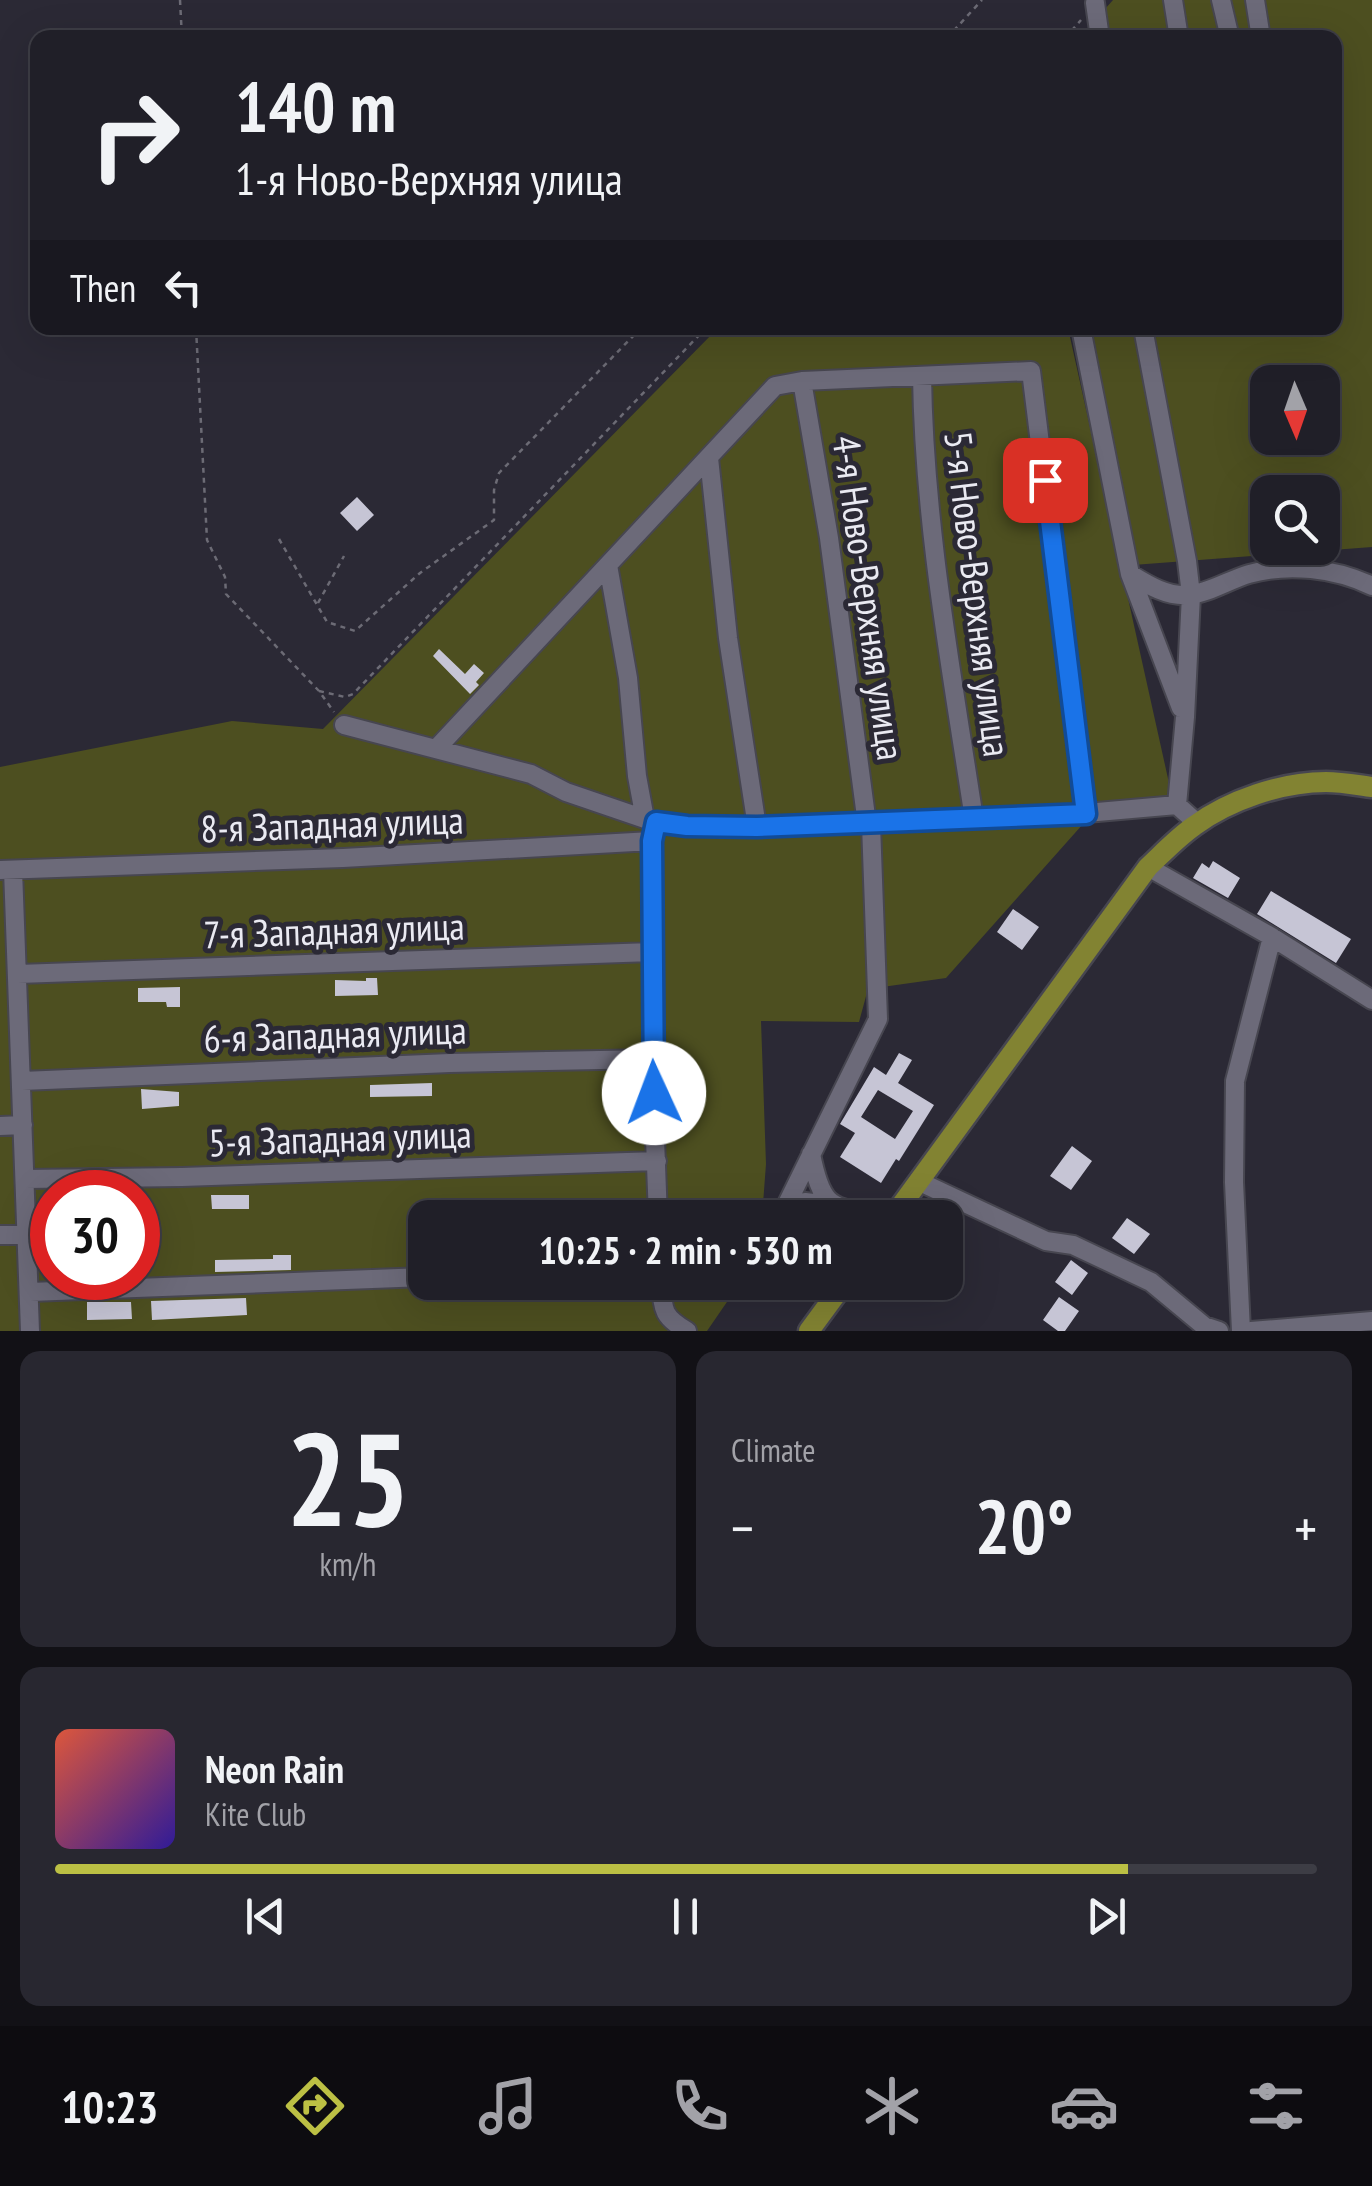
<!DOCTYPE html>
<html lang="en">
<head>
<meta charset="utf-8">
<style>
  :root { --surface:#201f28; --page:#282730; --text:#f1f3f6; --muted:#a2a2a8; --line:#3d3d45; --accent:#bcc044 }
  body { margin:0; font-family:"PT Sans Narrow",sans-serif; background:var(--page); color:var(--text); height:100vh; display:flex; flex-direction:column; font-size:38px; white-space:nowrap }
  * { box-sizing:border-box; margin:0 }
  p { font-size:32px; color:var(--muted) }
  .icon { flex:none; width:55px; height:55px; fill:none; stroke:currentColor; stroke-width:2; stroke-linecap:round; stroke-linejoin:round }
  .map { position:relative; height:1331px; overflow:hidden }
  .panel { display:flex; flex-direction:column; gap:20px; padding:20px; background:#121116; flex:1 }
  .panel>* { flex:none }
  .guide { position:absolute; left:30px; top:30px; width:1312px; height:305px; border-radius:20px; box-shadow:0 10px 40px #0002,0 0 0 2px var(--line); background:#201f28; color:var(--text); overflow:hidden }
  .needle { width:65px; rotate:178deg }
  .tools { position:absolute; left:1250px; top:365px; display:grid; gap:20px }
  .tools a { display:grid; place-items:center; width:90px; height:90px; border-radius:20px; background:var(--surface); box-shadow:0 10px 40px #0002,0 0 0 2px var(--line); font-size:50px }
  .speed { position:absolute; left:30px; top:1170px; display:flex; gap:20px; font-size:50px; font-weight:700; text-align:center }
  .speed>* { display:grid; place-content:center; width:130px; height:130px; border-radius:50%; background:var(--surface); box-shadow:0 10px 40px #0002,0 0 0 2px var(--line); line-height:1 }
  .speed .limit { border:15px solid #d22; background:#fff; color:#111 }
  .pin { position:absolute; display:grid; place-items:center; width:85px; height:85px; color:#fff; margin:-42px; border-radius:20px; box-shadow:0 5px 15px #0006 }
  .me { position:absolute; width:110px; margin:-55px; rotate:358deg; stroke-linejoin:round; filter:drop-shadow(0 0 8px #0008) }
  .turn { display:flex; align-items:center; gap:35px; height:210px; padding:0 40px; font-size:45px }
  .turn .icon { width:130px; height:130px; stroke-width:2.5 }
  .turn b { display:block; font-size:70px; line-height:85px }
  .then { display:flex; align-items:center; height:95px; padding:0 40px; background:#0003; gap:20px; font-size:38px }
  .big { font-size:75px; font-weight:800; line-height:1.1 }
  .panel .widget { flex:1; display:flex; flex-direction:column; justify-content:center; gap:15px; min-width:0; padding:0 35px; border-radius:20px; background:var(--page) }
  .panel .dial { align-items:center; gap:0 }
  .dial b { font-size:130px; line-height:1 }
  .song { display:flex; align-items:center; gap:30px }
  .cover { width:120px; height:120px; border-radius:15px; background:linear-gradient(135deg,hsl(10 70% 55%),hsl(250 70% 35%)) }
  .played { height:10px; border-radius:5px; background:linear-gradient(90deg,var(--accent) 85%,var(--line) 85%) }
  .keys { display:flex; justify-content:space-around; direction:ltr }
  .heat { display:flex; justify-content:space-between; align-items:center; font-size:55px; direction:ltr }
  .panel .tiles { flex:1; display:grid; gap:20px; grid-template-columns:1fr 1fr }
  .widget:last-child { grid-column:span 2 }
  .trip { position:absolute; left:408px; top:1200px; width:555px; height:100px; border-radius:20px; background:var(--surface); box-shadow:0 10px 40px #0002,0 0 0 2px var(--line); font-weight:800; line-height:100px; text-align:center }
  .menu { display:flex; height:160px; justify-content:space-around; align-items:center; background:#0d0c10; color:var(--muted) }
  .menu .icon { width:70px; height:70px }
  .menu .on { color:var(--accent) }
  .menu b { font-size:45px; color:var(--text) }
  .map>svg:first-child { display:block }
</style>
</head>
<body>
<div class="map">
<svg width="1372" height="1331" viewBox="0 0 1372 1331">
  <rect width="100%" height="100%" fill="#2b2935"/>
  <!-- green -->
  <path fill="#4d4f20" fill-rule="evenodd" d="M1113,0H1372V547L1133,565L1090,328H1335V38H1079ZM1268,382H1322V438H1268ZM1268,492H1322V548H1268Z
    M718,328H1068L1171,792L1163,807L1091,815L946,978L868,989L859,1022L761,1021L766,1164L762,1217L425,1218V1282L740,1283L707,1331H0V767L232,721L323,729ZM52,1192H138V1278H52Z"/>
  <!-- building -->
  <path fill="#c6c5d5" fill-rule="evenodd" d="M357,497L374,515L357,531L340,513Z
    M439,649L465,674L474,664L484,673L476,682L479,685L470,694L433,656Z
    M1213,861L1240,878L1228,898L1193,878L1202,863L1209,868Z
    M1271,891L1351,939L1336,963L1257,914Z
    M1013,909L1039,927L1022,950L997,932Z
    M366,978H377L378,995L335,996V980L366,981Z
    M180,987V1007H167L166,1002H138V988Z
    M899,1053L912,1060L898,1083L934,1105L899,1161L896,1159L881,1183L840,1157L855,1133L840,1124L874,1067L886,1075ZM878,1090L913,1111L895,1139L861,1117Z
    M432,1083V1096L370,1097V1085Z
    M141,1089L179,1092V1106L142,1109Z
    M1072,1146L1092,1161L1071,1190L1050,1176Z
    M211,1195H249V1209H212Z
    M1127,1218L1150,1234L1134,1254L1112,1238Z
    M273,1255H291V1270L215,1272V1260L273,1259Z
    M1071,1260L1088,1273L1072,1295L1055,1282Z
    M1059,1297L1079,1311L1065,1331H1058L1043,1320Z
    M246,1298L247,1315L152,1320L151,1301Z
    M87,1302H131L132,1319L87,1320Z"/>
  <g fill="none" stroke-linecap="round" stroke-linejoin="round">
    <!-- minor casing -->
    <g stroke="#474650" stroke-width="22">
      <path id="minor" d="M1173,0L1179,38
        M1221,0L1230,38
        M1255,0L1261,38
        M1095,3L1100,38
        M1081,328L1130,574L1181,708
        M1143,328L1187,561L1191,595L1185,717L1177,805
        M922,376C924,525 952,673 974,819
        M802,381L829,538L867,824
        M709,458L728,638L757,827
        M608,565L628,678L637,776L645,819
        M1130,574C1148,585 1167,597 1189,595C1209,593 1229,580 1249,574C1288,563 1335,568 1372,586
        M344,725L531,774L566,792L645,819L687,826L757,827L871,824L1086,813L1177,805L1197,823
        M436,749L775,386L802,381L1031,371L1086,813
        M654,832L652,841V1059L658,1218
        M1148,867L1272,937L1372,1000
        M0,870L343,858L652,841
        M13,870L30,1331
        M18,974L652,952
        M22,1081L450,1063L652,1059
        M0,1126L23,1125
        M811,1154C823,1214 833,1205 887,1218
        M25,1179L182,1177L657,1161
        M918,1181L1046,1241L1073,1245L1151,1282L1204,1326L1219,1331
        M785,1206L805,1202L831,1205
        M780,1218L878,1019L871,824
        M0,1235H27
        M661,1282C663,1310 662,1316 687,1331
        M30,1292L425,1277
        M1241,1331L1234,1182L1235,1081L1272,937
        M1251,1331L1372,1321"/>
    </g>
    <!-- major casing -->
    <g stroke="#474650" stroke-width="25">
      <path id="major" d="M892,1218L1148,867C1163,853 1177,838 1194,826C1229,800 1282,782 1326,782C1341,782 1357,785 1372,787
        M809,1331L845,1282"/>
    </g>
    <!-- path -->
    <path stroke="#6c6b75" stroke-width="2.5" stroke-dasharray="5 5" stroke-linecap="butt" d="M180,0L182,38
      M947,38L982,0
      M1065,38L1081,20
      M196,328L207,540L225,577L226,594L319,691L334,712
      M279,539L327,622L355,631L420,573L494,520V490L499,473L641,328
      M318,603L344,556
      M319,691L345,697L353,694L706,328"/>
    <!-- minor -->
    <use href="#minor" stroke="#6c6a79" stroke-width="18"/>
    <!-- major -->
    <use href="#major" stroke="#828332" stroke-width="20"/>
  </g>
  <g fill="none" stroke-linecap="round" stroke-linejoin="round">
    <!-- route casing -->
    <g stroke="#114b97" stroke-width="25">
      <path id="route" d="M654,1093L652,841L656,822L687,826L757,827L1086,814L1045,480"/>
    </g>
    <!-- route -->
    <use href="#route" stroke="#1a73e8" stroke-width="18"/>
  </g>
  <g text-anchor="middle" stroke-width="10" stroke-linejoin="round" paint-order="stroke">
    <!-- street labels -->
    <g font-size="38" fill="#eaeaf2" stroke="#2b2935">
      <text transform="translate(977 594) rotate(83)" y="13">5-я Ново-Верхняя улица</text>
      <text transform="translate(868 598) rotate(82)" y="13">4-я Ново-Верхняя улица</text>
      <text transform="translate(332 825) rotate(-2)" y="13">8-я Западная улица</text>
      <text transform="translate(334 931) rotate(-2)" y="13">7-я Западная улица</text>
      <text transform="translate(335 1035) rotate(-2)" y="13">6-я Западная улица</text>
      <text transform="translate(340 1139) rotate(-2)" y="13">5-я Западная улица</text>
    </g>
  </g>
</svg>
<div class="tools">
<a><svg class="needle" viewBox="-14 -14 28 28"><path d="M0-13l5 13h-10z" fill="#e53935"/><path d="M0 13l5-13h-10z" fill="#a2a2a8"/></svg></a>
<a><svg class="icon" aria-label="search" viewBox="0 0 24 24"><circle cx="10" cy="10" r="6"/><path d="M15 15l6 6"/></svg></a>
</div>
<div class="speed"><div class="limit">30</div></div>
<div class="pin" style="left:1045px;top:480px;background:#d93025"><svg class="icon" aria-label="arrive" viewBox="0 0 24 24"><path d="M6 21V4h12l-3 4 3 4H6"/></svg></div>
<svg class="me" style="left:654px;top:1093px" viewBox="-20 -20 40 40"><circle r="19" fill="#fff"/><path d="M0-13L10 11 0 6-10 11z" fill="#1a73e8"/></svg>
<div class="trip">10:25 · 2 min · 530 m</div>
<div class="guide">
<div class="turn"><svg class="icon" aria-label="right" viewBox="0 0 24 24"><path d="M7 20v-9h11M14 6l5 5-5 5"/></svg><div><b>140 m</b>1-я Ново-Верхняя улица</div></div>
<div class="then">Then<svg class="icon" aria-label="left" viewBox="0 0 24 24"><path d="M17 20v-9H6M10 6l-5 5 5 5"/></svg></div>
</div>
</div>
<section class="panel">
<div class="tiles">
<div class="widget dial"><b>25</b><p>km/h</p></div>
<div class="widget"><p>Climate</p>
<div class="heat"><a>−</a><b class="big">20°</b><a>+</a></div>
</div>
<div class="widget">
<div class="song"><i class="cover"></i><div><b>Neon Rain</b><p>Kite Club</p></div></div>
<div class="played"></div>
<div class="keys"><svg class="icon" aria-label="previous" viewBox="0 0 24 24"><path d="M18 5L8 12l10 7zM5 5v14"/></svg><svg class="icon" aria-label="pause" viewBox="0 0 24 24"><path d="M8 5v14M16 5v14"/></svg><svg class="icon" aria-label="next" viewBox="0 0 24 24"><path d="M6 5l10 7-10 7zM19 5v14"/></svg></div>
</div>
</div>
</section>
<nav class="menu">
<b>10:23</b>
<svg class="icon on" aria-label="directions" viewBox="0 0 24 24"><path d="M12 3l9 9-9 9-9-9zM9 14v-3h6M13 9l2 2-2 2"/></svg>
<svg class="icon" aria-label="music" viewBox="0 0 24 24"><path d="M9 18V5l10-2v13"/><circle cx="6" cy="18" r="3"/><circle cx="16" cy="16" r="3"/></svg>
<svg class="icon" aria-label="phone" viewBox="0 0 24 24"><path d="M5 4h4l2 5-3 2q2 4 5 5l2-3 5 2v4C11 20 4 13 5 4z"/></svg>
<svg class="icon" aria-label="climate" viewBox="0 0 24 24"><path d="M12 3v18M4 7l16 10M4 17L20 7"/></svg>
<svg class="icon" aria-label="car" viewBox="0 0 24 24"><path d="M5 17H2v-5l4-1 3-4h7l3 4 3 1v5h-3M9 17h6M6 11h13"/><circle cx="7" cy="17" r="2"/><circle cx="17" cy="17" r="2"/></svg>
<svg class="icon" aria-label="filters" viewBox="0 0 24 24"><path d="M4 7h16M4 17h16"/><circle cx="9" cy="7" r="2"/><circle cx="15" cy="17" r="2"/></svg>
</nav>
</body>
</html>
